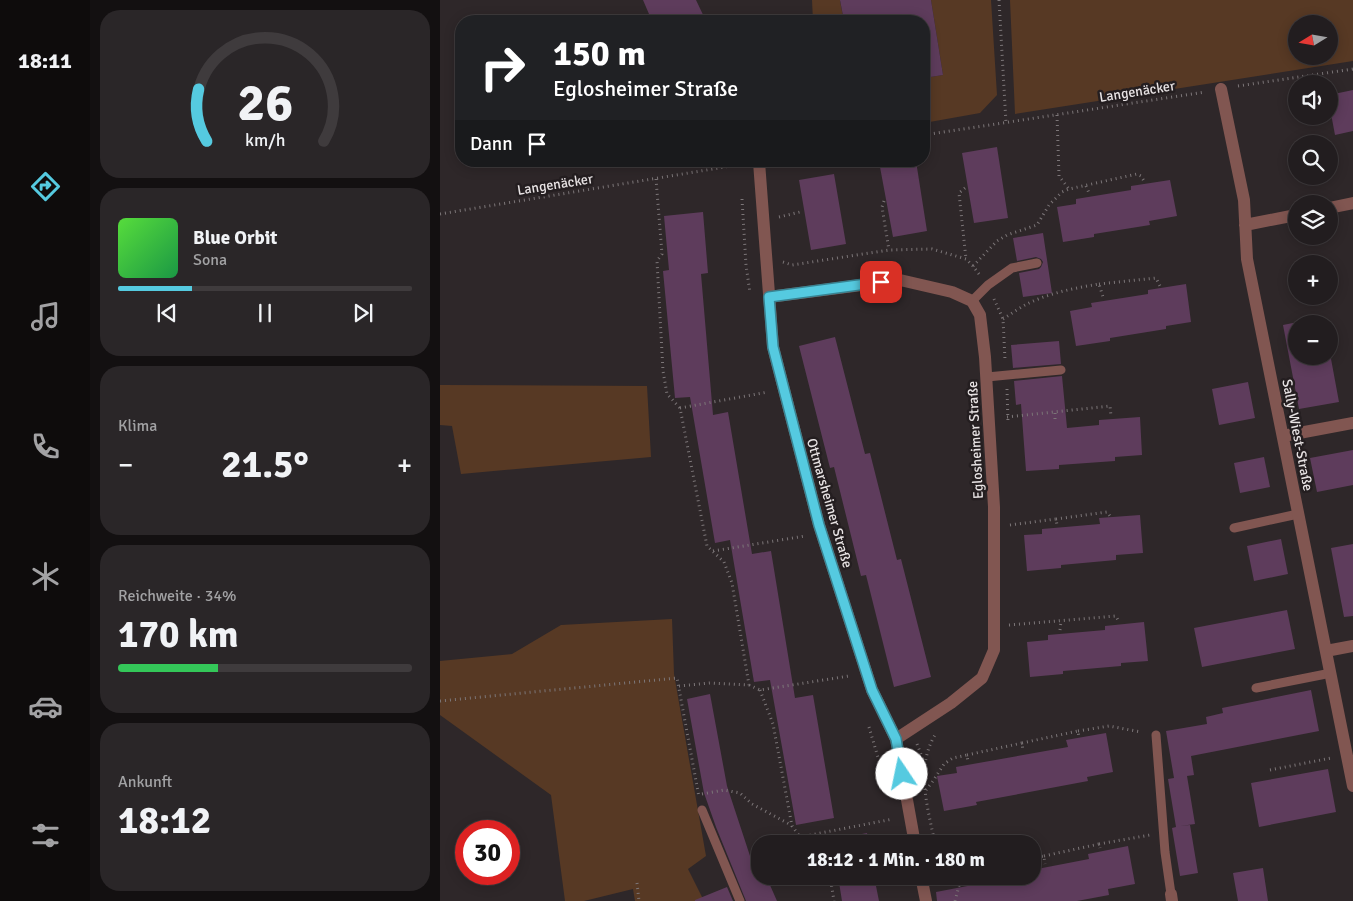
<!DOCTYPE html>
<html lang="de">
<head>
<meta charset="utf-8">
<style>
  :root { --surface:#221d1f; --page:#2a2628; --text:#f1f3f6; --muted:#a2a2a4; --line:#3f3b3d; --accent:#55cae0 }
  body { margin:0; font-family:Signika,sans-serif; background:var(--page); color:var(--text); height:100vh; display:flex; flex-direction:column; font-size:19px; white-space:nowrap }
  * { box-sizing:border-box; margin:0 }
  p { font-size:16px; color:var(--muted) }
  .icon { flex:none; width:28px; height:28px; fill:none; stroke:currentColor; stroke-width:2; stroke-linecap:round; stroke-linejoin:round }
  .map { position:relative; flex:1; overflow:hidden }
  .panel { display:flex; flex-direction:column; gap:10px; padding:10px; background:#131011; width:350px }
  .panel>* { flex:none }
  .guide { position:absolute; left:15px; top:15px; width:475px; height:152px; border-radius:20px; box-shadow:0 2px 12px #0003,0 0 0 1px var(--line); background:#202124; color:#fff; overflow:hidden }
  .needle { width:32px; rotate:259deg }
  .buttons { position:absolute; left:848px; top:15px; display:grid; gap:10px }
  .buttons a { display:grid; place-items:center; width:50px; height:50px; border-radius:50%; background:var(--surface); box-shadow:0 2px 12px #0003,0 0 0 1px var(--line); font-size:25px }
  .speed { position:absolute; left:15px; top:820px; display:flex; gap:10px; font-size:25px; font-weight:700; text-align:center }
  .speed>* { display:grid; place-content:center; width:65px; height:65px; border-radius:50%; background:var(--surface); box-shadow:0 2px 12px #0003,0 0 0 1px var(--line); line-height:1 }
  .speed .limit { border:8px solid #d22; background:#fff; color:#111 }
  .pin { position:absolute; display:grid; place-items:center; width:42px; height:42px; color:#fff; margin:-21px; border-radius:10px; box-shadow:0 2px 8px #0006 }
  .me { position:absolute; width:55px; margin:-28px; rotate:349deg; stroke-linejoin:round; filter:drop-shadow(0 0 4px #0008) }
  .turn { display:flex; align-items:center; gap:18px; height:105px; padding:0 15px; font-size:22px }
  .turn .icon { width:65px; height:65px; stroke-width:2.5 }
  .turn b { display:block; font-size:35px; line-height:42px }
  .then { display:flex; align-items:center; height:48px; padding:0 15px; background:#0003; gap:10px; font-size:19px }
  .big { font-size:38px; font-weight:700; line-height:1.1 }
  .panel .tile { flex:1; display:flex; flex-direction:column; justify-content:center; gap:8px; min-width:0; padding:0 18px; border-radius:20px; background:var(--page) }
  .panel .dial { align-items:center; gap:0 }
  .dial svg { height:130px; overflow:visible; fill:none; stroke:var(--line); stroke-width:7; stroke-linecap:round; text-anchor:middle }
  .dial text { fill:var(--text); stroke:none }
  .song { display:flex; align-items:center; gap:15px }
  .cover { width:60px; height:60px; border-radius:8px; background:linear-gradient(135deg,hsl(110 70% 55%),hsl(140 70% 35%)) }
  .played { height:5px; border-radius:2px; background:linear-gradient(90deg,var(--accent) 25%,var(--line) 25%) }
  .keys { display:flex; justify-content:space-around; direction:ltr }
  .heat { display:flex; justify-content:space-between; align-items:center; font-size:28px; direction:ltr }
  .charge { height:8px; border-radius:4px; background:linear-gradient(90deg,#34c759 34%,var(--line) 0) }
  .trip { position:absolute; left:311px; top:835px; width:290px; height:50px; border-radius:20px; background:var(--surface); box-shadow:0 2px 12px #0003,0 0 0 1px var(--line); font-weight:700; line-height:50px; text-align:center }
  main { display:flex; flex:1; min-height:0 }
  .dock { display:flex; flex-direction:column; width:90px; justify-content:space-around; align-items:center; background:#0e0c0c; color:var(--muted) }
  .dock .icon { width:35px; height:35px }
  .dock .current { color:var(--accent) }
  .dock b { font-size:22px; color:var(--text) }
  .map>svg:first-child { display:block }
</style>
</head>
<body>
<main>
<nav class="dock">
<b>18:11</b>
<svg class="icon current" aria-label="directions" viewBox="0 0 24 24"><path d="M12 3l9 9-9 9-9-9zM9 14v-3h6M13 9l2 2-2 2"/></svg>
<svg class="icon" aria-label="music" viewBox="0 0 24 24"><path d="M9 18V5l10-2v13"/><circle cx="6" cy="18" r="3"/><circle cx="16" cy="16" r="3"/></svg>
<svg class="icon" aria-label="phone" viewBox="0 0 24 24"><path d="M5 4h4l2 5-3 2q2 4 5 5l2-3 5 2v4C11 20 4 13 5 4z"/></svg>
<svg class="icon" aria-label="climate" viewBox="0 0 24 24"><path d="M12 3v18M4 7l16 10M4 17L20 7"/></svg>
<svg class="icon" aria-label="car" viewBox="0 0 24 24"><path d="M5 17H2v-5l4-1 3-4h7l3 4 3 1v5h-3M9 17h6M6 11h13"/><circle cx="7" cy="17" r="2"/><circle cx="17" cy="17" r="2"/></svg>
<svg class="icon" aria-label="filters" viewBox="0 0 24 24"><path d="M4 7h16M4 17h16"/><circle cx="9" cy="7" r="2"/><circle cx="15" cy="17" r="2"/></svg>
</nav>
<section class="panel">
<div class="tile dial"><svg viewBox="0 0 100 80">
<path d="M14 69A42 42 0 1 1 86 69"/>
<path d="M14 69A42 42 0 0 1 9 37" stroke="#55cae0"/>
<text x="50" y="56" font-size="32" font-weight="700">26</text>
<text x="50" y="72" font-size="11">km/h</text>
</svg></div>
<div class="tile">
<div class="song"><i class="cover"></i><div><b>Blue Orbit</b><p>Sona</p></div></div>
<div class="played"></div>
<div class="keys"><svg class="icon" aria-label="previous" viewBox="0 0 24 24"><path d="M18 5L8 12l10 7zM5 5v14"/></svg><svg class="icon" aria-label="pause" viewBox="0 0 24 24"><path d="M8 5v14M16 5v14"/></svg><svg class="icon" aria-label="next" viewBox="0 0 24 24"><path d="M6 5l10 7-10 7zM19 5v14"/></svg></div>
</div>
<div class="tile"><p>Klima</p>
<div class="heat"><a>−</a><b class="big">21.5°</b><a>+</a></div>
</div>
<div class="tile"><p>Reichweite · 34%</p><b class="big">170 km</b><div class="charge"></div></div>
<div class="tile"><p>Ankunft</p><b class="big">18:12</b></div>
</section>
<div class="map">
<svg width="913" height="901" viewBox="0 0 913 901">
  <rect width="100%" height="100%" fill="#2e2729"/>
  <!-- green -->
  <path fill="#573924" fill-rule="evenodd" d="M372,0H403L400,1L404,21H373Z
    M491,0H551L557,95L540,113L484,123V78L503,75Z
    M570,0H913V61L575,114ZM856,24H889V56H856Z
    M0,385L207,386L211,457L21,474L12,426L0,425Z
    M232,619L234,674L266,856L248,869L264,901H195L193,889L144,901H125L111,795L0,715V661L72,654L121,625Z"/>
  <!-- building -->
  <path fill="#5e3c5c" d="M203,0H256L266,21H212Z
    M400,0H491L503,75L484,78V21H404Z
    M913,90V131L895,135L889,103V95Z
    M557,147L568,218L534,223L522,153Z
    M471,161H476L487,231L453,237L440,167Z
    M394,174L406,244L371,250L359,180Z
    M730,180L737,216L709,221L710,225L654,234V237L623,242L617,207L636,204V199L691,190V186Z
    M263,212L268,273L261,274L273,415L288,412L312,554L331,551L355,698L373,695L394,818L356,825L330,680L314,682L290,540L275,543L250,397L235,398L223,271L229,270L224,216Z
    M603,233L612,293L583,297L579,273L599,269L601,267L603,262L601,259L596,257L577,261L573,238Z
    M746,284L751,322L726,326V329L670,338V341L636,346L630,311L652,307L651,303L708,294V290Z
    M883,317L884,324H856V356H889V348L899,402L859,409L843,325Z
    M395,337L425,454L430,453L457,560L461,559L491,677L454,687L426,575L421,576L394,467L390,468L359,346Z
    M619,341L621,364L573,368L571,345Z
    M622,376L627,428L659,425V420L700,417L702,455L675,457V461L619,465V469L586,471L581,404L576,405L574,381Z
    M808,382L815,418L779,425L772,389Z
    M913,450V485L877,492L870,458Z
    M824,457L830,487L800,493L794,463Z
    M700,515L703,553L676,555V560L621,565V568L587,571L584,535L602,534V529L660,524L659,518Z
    M841,539L848,574L814,581L807,546Z
    M913,544V616L904,617L891,548Z
    M847,610L855,649L762,667L754,628Z
    M704,622L708,661L681,663V666L623,671V674L590,677L587,642L608,640V635L665,630V626Z
    M871,690L879,731L751,756L754,775L747,776L755,824L740,826L750,825L758,873L740,876L732,828L736,827L728,779L734,778L726,731L767,724L766,717L783,713L782,708Z
    M270,694L287,786L311,859L320,855V876H326L337,901H306L276,827L264,793L247,699Z
    M666,733L673,772L647,777L648,781L536,802L537,805L504,811L497,776L517,773L516,767L628,747L626,740Z
    M888,769L896,812L819,827L811,783Z
    M427,833L429,844H392L391,840Z
    M688,846L695,884L668,889L669,895L637,901H497L496,892L538,884L537,880L559,876H592V870L649,859L648,854Z
    M823,868L828,901H798L793,873Z
    M398,876H434L439,901H402Z
    M287,887L293,901H255V900Z"/>
  <g fill="none" stroke-linecap="round" stroke-linejoin="round">
    <!-- path -->
    <path stroke="#7c7678" stroke-width="3" stroke-dasharray="1 4" stroke-linecap="butt" d="M559,0L566,123
      M798,86L913,69
      M617,115L619,176L629,189
      M484,135L765,92
      M289,161L291,166
      M216,179L222,254L217,261L223,371L227,394L240,408
      M646,186L649,193
      M525,188L519,193L526,259
      M302,199L306,265L310,293
      M444,201L442,207L449,250
      M0,214L303,164
      M339,217L360,212
      M343,262L352,265L449,250L492,249L526,259L533,266L539,274
      M533,266L557,241L567,235L597,225L609,205L622,192L629,189L697,174L701,176L704,181
      M659,284L716,278L720,286
      M554,299L563,319L565,360
      M563,319C571,314 579,308 587,304C609,293 635,288 659,284L663,297
      M567,389L568,423
      M615,413V423
      M567,417L670,406L671,416
      M616,519L667,512L670,516
      M570,525L616,519L617,525
      M273,551L365,536
      M569,625L676,616L679,622
      M620,630L621,621
      M309,685L320,690L409,676
      M239,686L270,683L309,685L292,583L284,562L267,546L240,408L328,392
      M320,690L333,724L352,826L360,837L367,844
      M0,701L237,678L259,797
      M429,727L442,771
      M638,731L669,726L701,732
      M582,743L638,731L639,737
      M477,744L484,762
      M527,755L582,743L583,751
      M830,770L891,758
      M486,790L493,781L504,764L513,758L527,755L528,762
      M262,794L284,790L300,793L312,804L351,825
      M360,837L453,819
      M495,844C488,808 475,768 495,735
      M659,844L710,835
      M604,856L659,844L660,848
      M592,858L604,856L605,864
      M390,876L394,901
      M197,883L199,901
      M515,901L519,886L526,876"/>
    <!-- lane -->
    <path stroke="#815651" stroke-width="9" d="M532,301L548,285L572,268L597,263
      M547,377L621,370
      M794,528L858,514
      M816,688L891,673
      M716,735L725,852L731,894
      M262,810L300,901"/>
    <!-- street -->
    <path stroke="#815651" stroke-width="12" d="M781,89L804,200L807,259L913,786
      M319,162L333,347L379,525L432,690L456,739L475,844
      M889,208L913,203
      M805,225L856,215
      M329,297L460,280L512,292L532,301L540,315L545,357L554,507V650L542,678L511,703L456,739
      M843,436L913,423
      M886,651L913,646
      M481,876L486,901
      M731,894L732,901"/>
  </g>
  <g fill="none" stroke-linecap="round" stroke-linejoin="round">
    <!-- route casing -->
    <g stroke="#378392" stroke-width="12">
      <path id="route" d="M441,282L329,297L333,347L379,525L432,690L456,739L462,774"/>
    </g>
    <!-- route -->
    <use href="#route" stroke="#55cae0" stroke-width="9"/>
  </g>
  <g text-anchor="middle" stroke-width="5" stroke-linejoin="round" paint-order="stroke">
    <!-- street labels -->
    <g font-size="14" fill="#e8e3e4" stroke="#241e20">
      <text transform="translate(697 91) rotate(-9)" y="5">Langenäcker</text>
      <text transform="translate(115 184) rotate(-9)" y="5">Langenäcker</text>
      <text transform="translate(858 435) rotate(79)" y="5">Sally-Wiest-Straße</text>
      <text transform="translate(535 440) rotate(-93)" y="5">Eglosheimer Straße</text>
      <text transform="translate(390 503) rotate(74)" y="5">Ottmarsheimer Straße</text>
    </g>
  </g>
</svg>
<div class="buttons">
<a><svg class="needle" viewBox="-14 -14 28 28"><path d="M0-13l5 13h-10z" fill="#e53935"/><path d="M0 13l5-13h-10z" fill="#a2a2a4"/></svg></a>
<a><svg class="icon" aria-label="sound" viewBox="0 0 24 24"><path d="M4 9h4l5-4v14l-5-4H4zM17 9q2 3 0 6"/></svg></a>
<a><svg class="icon" aria-label="search" viewBox="0 0 24 24"><circle cx="10" cy="10" r="6"/><path d="M15 15l6 6"/></svg></a>
<a><svg class="icon" aria-label="layers" viewBox="0 0 24 24"><path d="M12 4l9 5-9 5-9-5zM3 14l9 5 9-5"/></svg></a>
<a>+</a>
<a>−</a>
</div>
<div class="speed"><div class="limit">30</div></div>
<div class="pin" style="left:441px;top:282px;background:#d93025"><svg class="icon" aria-label="arrive" viewBox="0 0 24 24"><path d="M6 21V4h12l-3 4 3 4H6"/></svg></div>
<svg class="me" style="left:462px;top:774px" viewBox="-20 -20 40 40"><circle r="19" fill="#fff"/><path d="M0-13L10 11 0 6-10 11z" fill="#55cae0"/></svg>
<div class="trip">18:12 · 1 Min. · 180 m</div>
<div class="guide">
<div class="turn"><svg class="icon" aria-label="right" viewBox="0 0 24 24"><path d="M7 20v-9h11M14 6l5 5-5 5"/></svg><div><b>150 m</b>Eglosheimer Straße</div></div>
<div class="then">Dann<svg class="icon" aria-label="arrive" viewBox="0 0 24 24"><path d="M6 21V4h12l-3 4 3 4H6"/></svg></div>
</div>
</div>
</main>
</body>
</html>
